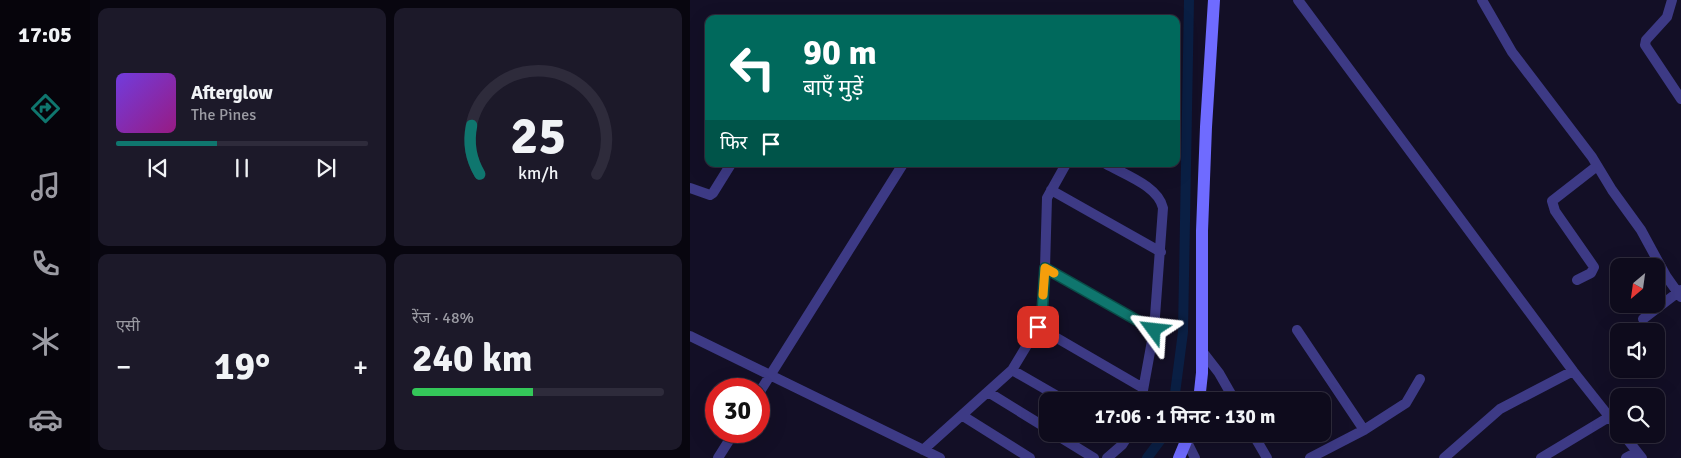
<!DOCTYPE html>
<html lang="hi">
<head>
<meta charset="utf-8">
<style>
  :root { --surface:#0e0b1c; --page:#1c1929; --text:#f1f3f6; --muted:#9b9ba3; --line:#2e2b3b; --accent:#0f766e }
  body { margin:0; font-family:Signika,"Noto Sans Devanagari",sans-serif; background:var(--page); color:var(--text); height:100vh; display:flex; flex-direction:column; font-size:19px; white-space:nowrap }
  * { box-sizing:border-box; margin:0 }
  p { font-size:16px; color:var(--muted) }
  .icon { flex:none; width:28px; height:28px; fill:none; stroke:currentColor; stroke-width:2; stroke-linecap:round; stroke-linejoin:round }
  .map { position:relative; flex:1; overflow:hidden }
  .details { display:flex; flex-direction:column; gap:8px; padding:8px; background:#08060f; width:600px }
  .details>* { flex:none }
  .banner { position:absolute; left:15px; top:15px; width:475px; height:152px; border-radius:10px; box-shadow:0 5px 20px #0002,0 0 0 1px var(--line); background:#00695c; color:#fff; overflow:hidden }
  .needle { width:32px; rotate:209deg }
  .buttons { position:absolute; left:920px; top:258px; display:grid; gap:10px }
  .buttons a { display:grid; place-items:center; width:55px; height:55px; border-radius:10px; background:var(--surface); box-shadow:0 5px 20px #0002,0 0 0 1px var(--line); font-size:25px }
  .speed { position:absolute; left:15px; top:378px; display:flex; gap:10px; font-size:25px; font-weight:700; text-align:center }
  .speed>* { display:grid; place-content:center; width:65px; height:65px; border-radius:50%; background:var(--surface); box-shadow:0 5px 20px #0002,0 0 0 1px var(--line); line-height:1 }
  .speed .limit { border:8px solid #d22; background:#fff; color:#111 }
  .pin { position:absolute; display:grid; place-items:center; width:42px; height:42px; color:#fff; margin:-21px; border-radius:10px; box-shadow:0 2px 8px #0006 }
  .me { position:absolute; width:55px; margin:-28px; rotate:300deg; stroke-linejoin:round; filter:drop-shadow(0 0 4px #0008) }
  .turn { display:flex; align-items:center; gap:18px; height:105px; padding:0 15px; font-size:22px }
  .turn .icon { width:65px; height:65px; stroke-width:2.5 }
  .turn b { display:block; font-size:35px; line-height:42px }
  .then { display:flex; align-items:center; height:48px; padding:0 15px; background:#0003; gap:10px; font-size:19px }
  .big { font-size:38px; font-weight:700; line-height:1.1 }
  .details .widget { flex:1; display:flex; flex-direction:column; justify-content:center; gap:8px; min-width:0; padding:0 18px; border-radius:10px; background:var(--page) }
  .details .dial { align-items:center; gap:0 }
  .dial svg { height:130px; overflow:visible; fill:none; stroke:var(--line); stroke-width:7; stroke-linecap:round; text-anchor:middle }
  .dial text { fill:var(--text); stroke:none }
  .song { display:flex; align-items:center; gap:15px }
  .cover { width:60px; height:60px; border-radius:8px; background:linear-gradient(135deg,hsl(260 70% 55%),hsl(310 70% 35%)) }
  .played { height:5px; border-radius:2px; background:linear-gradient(90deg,var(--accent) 40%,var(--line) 40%) }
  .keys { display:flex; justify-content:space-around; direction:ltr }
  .heat { display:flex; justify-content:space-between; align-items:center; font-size:28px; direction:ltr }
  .charge { height:8px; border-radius:4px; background:linear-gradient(90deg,#34c759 48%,var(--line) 0) }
  .details .tiles { flex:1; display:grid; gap:8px; grid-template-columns:repeat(2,1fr) }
  .trip { position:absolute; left:349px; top:392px; width:292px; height:50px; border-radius:10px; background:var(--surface); box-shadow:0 5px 20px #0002,0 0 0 1px var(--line); font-weight:700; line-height:50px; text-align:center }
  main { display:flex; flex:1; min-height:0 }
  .menu { display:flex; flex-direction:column; width:90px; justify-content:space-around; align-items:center; background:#06040b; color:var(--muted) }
  .menu .icon { width:35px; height:35px }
  .menu .selected { color:var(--accent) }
  .menu b { font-size:22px; color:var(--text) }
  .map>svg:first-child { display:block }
</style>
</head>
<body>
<main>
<nav class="menu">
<b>17:05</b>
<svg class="icon selected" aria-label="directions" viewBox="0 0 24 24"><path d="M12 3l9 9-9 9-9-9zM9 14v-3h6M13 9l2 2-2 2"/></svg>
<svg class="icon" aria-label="music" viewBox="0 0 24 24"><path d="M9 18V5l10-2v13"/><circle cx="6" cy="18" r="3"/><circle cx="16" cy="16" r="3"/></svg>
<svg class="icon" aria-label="phone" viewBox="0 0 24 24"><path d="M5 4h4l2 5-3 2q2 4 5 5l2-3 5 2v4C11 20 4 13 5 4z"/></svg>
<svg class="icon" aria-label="climate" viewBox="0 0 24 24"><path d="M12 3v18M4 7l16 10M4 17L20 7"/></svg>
<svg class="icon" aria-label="car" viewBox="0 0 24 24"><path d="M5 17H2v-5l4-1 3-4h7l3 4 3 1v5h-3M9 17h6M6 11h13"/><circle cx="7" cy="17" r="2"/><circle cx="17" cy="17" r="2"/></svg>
</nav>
<section class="details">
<div class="tiles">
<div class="widget">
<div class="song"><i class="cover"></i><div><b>Afterglow</b><p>The Pines</p></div></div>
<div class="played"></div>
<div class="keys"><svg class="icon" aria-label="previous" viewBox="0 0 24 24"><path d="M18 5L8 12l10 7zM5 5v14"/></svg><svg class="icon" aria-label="pause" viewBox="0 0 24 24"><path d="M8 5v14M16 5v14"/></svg><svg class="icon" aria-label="next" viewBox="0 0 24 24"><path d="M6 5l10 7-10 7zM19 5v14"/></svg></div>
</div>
<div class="widget dial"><svg viewBox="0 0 100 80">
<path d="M14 69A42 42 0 1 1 86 69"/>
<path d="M14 69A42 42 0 0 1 9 39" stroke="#0f766e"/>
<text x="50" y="56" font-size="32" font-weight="700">25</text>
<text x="50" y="72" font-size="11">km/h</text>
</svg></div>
<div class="widget"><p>एसी</p>
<div class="heat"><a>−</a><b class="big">19°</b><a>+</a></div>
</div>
<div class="widget"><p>रेंज · 48%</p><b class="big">240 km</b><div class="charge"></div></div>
</div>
</section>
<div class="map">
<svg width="991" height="458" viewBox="0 0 991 458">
  <rect width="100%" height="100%" fill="#130f26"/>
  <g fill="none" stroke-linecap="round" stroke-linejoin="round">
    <!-- canal -->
    <path stroke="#0a1f44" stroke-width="10" d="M484,401L493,332L499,0
      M457,458L475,434"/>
    <!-- street -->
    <path stroke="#3d3a85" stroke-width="10" d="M608,0L883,371L929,429
      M792,0L822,52L902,157L922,190L951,230L976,276L991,297
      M982,0L977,17L956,40L955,45L991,99
      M416,164C435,175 468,186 473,208L464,330L451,401
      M0,188L20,195L23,193L41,164
      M361,190L471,252
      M355,268L464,330
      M887,280L901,273L904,267L865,211L862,201L907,166
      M953,319L991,290
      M348,327L453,388
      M607,330L674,430L620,458
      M0,336L250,458
      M512,351L529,373L545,401
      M322,370L376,401
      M298,392L358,429
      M69,393L213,164
      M273,416L340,458
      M674,430L716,403L730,379
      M365,434L404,458
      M563,434L577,458
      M933,434L952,458
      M497,442L505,458
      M233,450L322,370L348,327L352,314L355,268L357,198L376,164
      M28,458L45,431
      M417,458L432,445L439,434
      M754,458L810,409L883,371
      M851,458L919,417
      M936,458L947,452"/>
    <!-- secondary -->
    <path stroke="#6f6bff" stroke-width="12" d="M509,401L512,373V231L516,127L524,0
      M489,458L499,434"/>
  </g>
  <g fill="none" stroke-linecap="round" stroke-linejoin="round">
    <!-- route casing -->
    <g stroke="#0a4d48" stroke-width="12">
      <path id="route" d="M348,327L352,314L355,268L464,330"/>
    </g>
    <!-- route -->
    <use href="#route" stroke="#0f766e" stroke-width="9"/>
    <!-- slow -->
    <path stroke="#f59e0b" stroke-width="9" d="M353,295L355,268L364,273"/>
  </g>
</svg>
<div class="buttons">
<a><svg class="needle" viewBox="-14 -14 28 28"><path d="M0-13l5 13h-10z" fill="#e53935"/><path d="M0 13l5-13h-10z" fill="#9b9ba3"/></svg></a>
<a><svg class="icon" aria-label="sound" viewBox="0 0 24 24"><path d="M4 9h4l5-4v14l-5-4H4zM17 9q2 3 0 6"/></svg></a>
<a><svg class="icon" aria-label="search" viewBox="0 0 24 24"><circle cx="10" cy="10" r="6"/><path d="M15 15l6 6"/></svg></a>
</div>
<div class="speed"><div class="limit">30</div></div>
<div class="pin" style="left:348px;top:327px;background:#d93025"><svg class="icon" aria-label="arrive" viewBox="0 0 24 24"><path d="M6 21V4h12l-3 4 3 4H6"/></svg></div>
<svg class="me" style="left:464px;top:330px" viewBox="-20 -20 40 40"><path d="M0-17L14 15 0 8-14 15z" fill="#0f766e" stroke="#fff" stroke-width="4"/></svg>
<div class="trip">17:06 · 1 मिनट · 130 m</div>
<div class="banner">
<div class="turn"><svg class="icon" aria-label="left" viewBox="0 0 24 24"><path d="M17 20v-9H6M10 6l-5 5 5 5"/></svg><div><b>90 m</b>बाएँ मुड़ें</div></div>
<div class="then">फिर<svg class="icon" aria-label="arrive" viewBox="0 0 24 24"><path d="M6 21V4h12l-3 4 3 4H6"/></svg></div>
</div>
</div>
</main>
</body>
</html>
